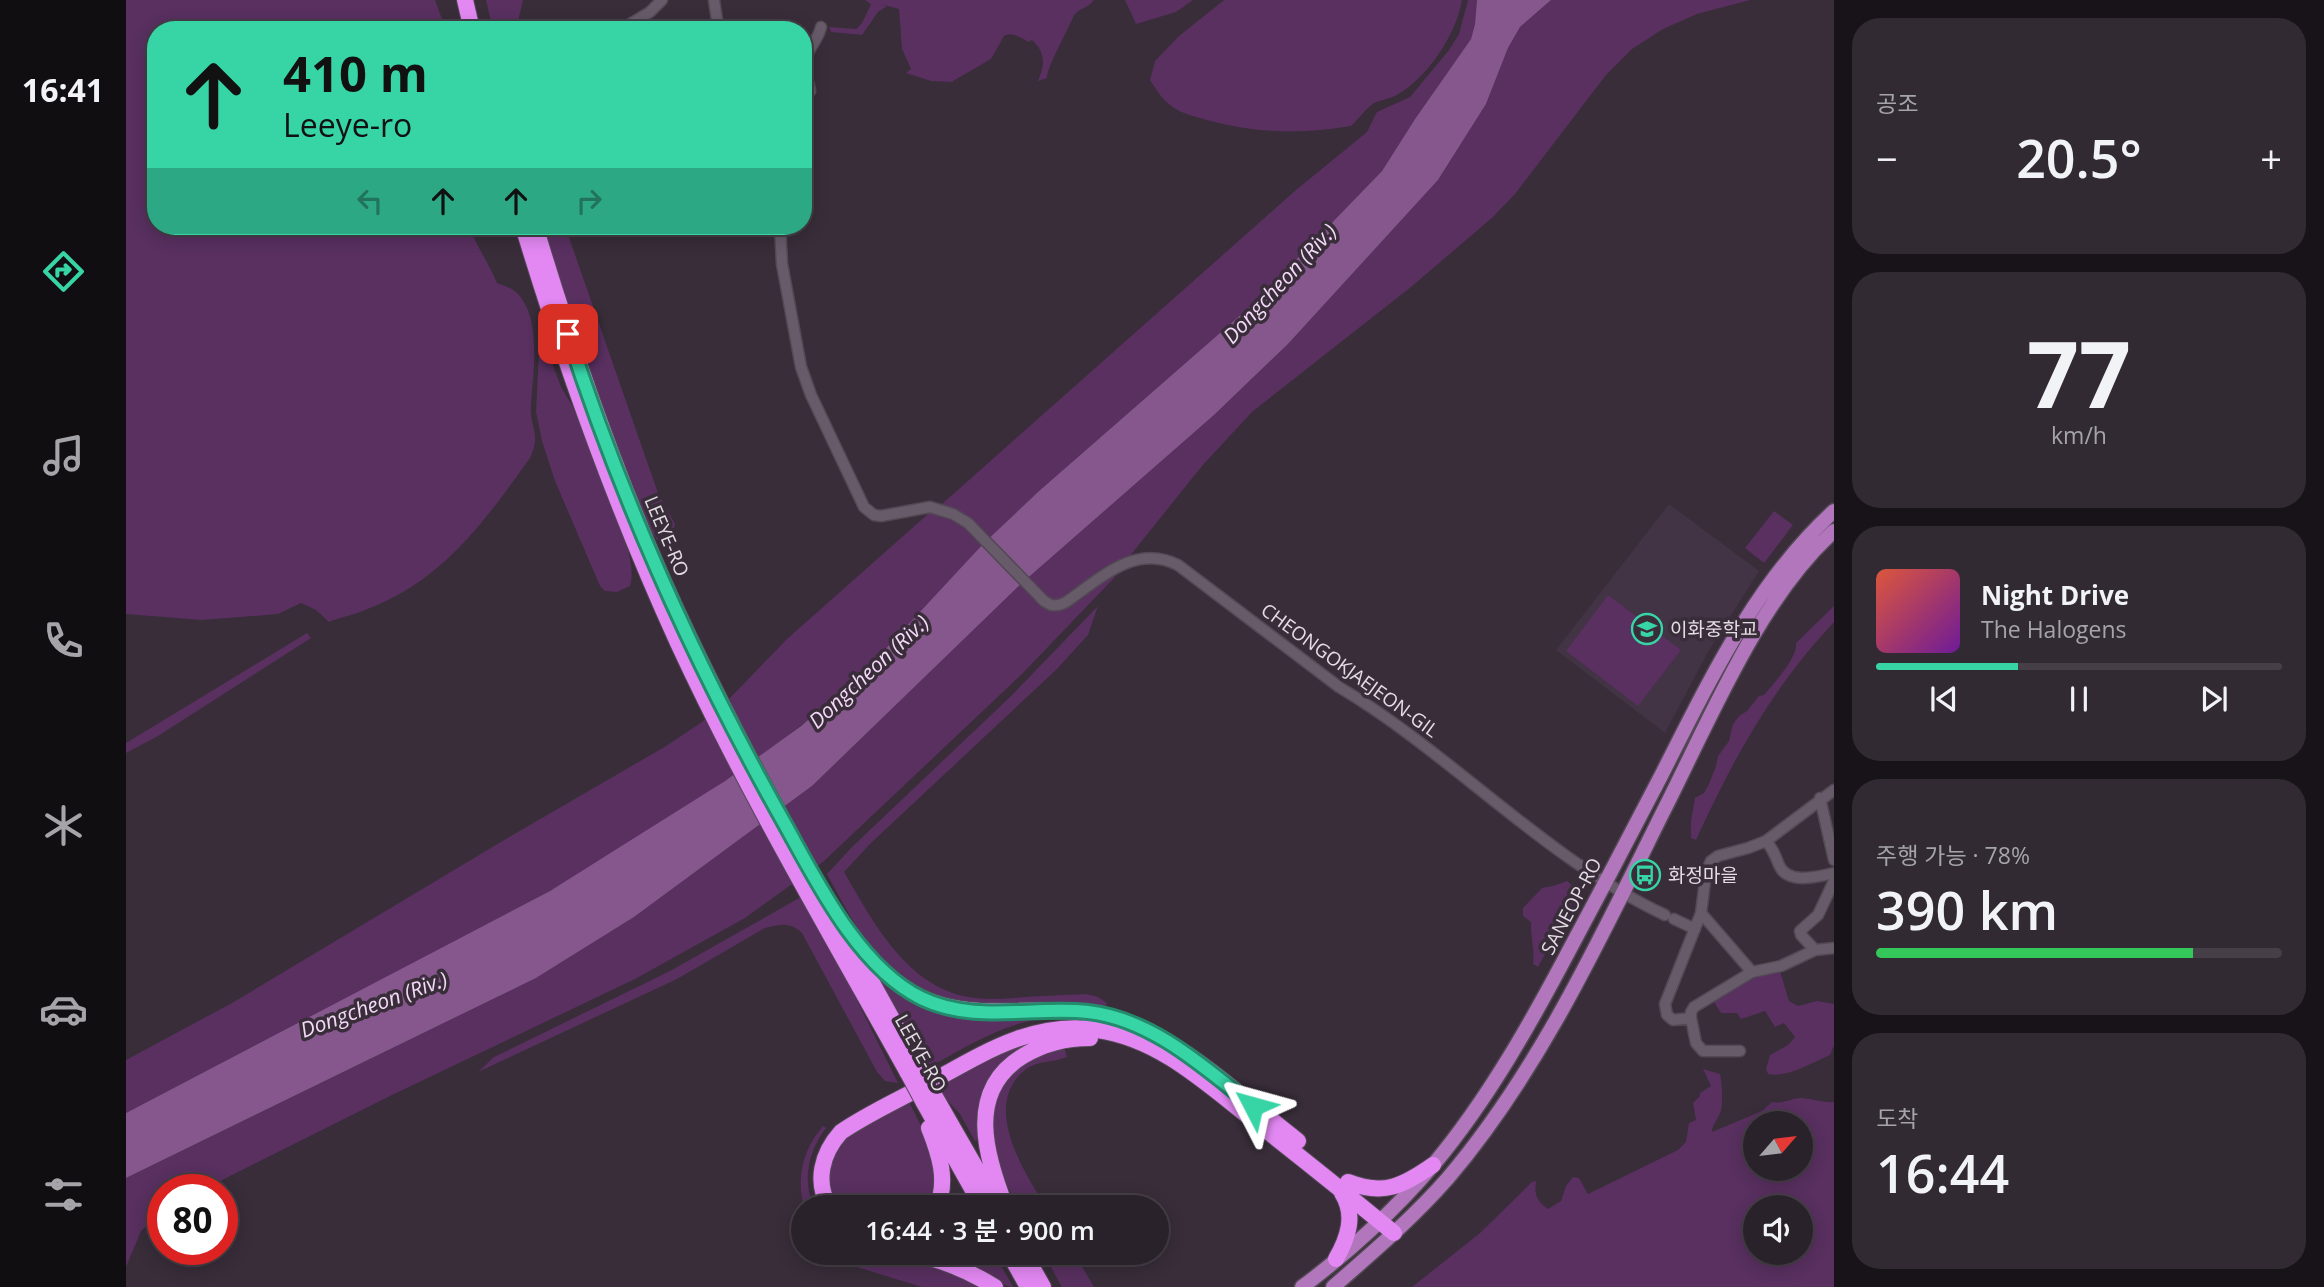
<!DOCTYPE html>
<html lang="ko">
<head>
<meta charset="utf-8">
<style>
  :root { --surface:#2a222b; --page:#322a33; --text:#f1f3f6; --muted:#a5a4a9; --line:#463f47; --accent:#37d4a6 }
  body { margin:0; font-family:"Open Sans","Noto Sans KR",sans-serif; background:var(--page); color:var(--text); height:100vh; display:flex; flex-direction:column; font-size:26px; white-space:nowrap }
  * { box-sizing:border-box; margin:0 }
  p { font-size:23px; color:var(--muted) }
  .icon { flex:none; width:38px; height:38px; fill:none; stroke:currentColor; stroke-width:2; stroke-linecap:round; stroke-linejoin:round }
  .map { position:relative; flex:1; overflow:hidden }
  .sheet { display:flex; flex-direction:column; gap:18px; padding:18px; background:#171318; width:490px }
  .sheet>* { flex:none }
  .guide { position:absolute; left:21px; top:21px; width:665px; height:214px; border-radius:28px; box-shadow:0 4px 18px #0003,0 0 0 2px var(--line); background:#37d4a6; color:#111; overflow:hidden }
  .needle { width:46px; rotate:62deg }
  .tools { position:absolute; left:1617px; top:1111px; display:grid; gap:14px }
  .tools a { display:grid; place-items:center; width:70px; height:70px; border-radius:50%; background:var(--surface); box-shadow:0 4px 18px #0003,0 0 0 2px var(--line); font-size:35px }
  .speed { position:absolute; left:21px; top:1174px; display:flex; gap:14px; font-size:35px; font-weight:700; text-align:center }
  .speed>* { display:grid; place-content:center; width:91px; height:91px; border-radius:50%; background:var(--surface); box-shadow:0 4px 18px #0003,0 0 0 2px var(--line); line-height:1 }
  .speed .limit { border:10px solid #d22; background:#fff; color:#111 }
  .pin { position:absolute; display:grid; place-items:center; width:60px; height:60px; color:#fff; margin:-30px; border-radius:14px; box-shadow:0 4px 10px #0006 }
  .me { position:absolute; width:77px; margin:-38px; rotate:309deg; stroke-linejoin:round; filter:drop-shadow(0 0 5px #0008) }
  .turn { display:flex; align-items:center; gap:24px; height:147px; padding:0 21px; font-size:32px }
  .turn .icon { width:91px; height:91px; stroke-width:2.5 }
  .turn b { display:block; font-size:49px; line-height:60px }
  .lanes { display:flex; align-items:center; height:66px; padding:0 21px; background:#0003; justify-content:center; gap:35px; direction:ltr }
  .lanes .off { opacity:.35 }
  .big { font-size:52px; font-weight:600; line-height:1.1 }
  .sheet .card { flex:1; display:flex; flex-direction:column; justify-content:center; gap:10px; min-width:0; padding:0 24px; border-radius:28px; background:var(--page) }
  .sheet .dial { align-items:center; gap:0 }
  .dial b { font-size:91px; line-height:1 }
  .song { display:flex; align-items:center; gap:21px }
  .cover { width:84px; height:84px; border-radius:10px; background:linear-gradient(135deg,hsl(10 70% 55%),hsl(280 70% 35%)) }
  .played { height:7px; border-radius:4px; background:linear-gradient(90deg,var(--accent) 35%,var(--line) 35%) }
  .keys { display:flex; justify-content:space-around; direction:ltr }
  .heat { display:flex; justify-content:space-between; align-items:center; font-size:38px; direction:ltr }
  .charge { height:10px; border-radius:5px; background:linear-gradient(90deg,#34c759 78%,var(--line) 0) }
  .trip { position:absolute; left:665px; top:1195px; width:378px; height:70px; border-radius:35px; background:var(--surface); box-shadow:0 4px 18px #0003,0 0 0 2px var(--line); font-weight:600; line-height:70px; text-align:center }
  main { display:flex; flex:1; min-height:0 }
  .tabs { display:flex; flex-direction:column; width:126px; justify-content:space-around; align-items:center; background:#110e11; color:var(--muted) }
  .tabs .icon { width:49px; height:49px }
  .tabs .current { color:var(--accent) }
  .tabs b { font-size:32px; color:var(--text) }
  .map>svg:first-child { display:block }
</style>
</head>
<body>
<main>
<nav class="tabs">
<b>16:41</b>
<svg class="icon current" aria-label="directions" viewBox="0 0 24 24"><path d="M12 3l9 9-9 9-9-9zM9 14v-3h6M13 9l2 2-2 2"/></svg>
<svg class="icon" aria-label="music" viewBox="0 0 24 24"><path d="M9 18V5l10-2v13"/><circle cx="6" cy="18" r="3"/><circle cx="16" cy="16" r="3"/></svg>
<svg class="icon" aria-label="phone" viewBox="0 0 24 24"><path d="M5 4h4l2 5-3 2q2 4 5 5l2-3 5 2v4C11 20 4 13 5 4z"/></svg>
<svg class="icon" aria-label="climate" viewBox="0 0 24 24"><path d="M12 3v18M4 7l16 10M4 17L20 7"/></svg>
<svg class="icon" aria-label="car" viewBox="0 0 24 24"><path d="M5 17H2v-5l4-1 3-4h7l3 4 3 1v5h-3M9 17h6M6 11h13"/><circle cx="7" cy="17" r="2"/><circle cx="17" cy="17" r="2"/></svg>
<svg class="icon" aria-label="filters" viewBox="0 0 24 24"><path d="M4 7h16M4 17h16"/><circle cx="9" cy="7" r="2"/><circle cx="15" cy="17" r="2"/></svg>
</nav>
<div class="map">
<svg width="1708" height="1287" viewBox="0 0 1708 1287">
  <rect width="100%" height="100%" fill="#382d39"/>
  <!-- built -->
  <path fill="#423345" d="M1543,504L1633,571L1582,652L1539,733L1430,650Z"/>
  <!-- green -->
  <path fill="#593060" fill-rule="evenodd" d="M0,0H309L320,30H30V226H343C350,246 363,263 371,283C378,286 385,287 391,293C416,318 407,373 405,405C403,428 416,433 404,458C358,522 317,581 239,610C228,615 215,617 203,622L190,610L175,603L152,614L76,620L0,614Z
    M360,0H397L390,30H367Z
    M739,0H968C962,8 954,8 948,15C943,28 920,69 921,78L912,81C919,65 920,53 906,40L902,42C895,37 886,32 878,36L865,59L827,81V82L805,81L780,73L785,69L776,49L773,9L751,3L761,6L752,12L736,35L705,32L703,27L730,29L736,23L745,4Z
    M999,0H1067L1050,12L1010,24Z
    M1098,0H1336C1331,34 1300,80 1269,96C1262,99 1255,100 1248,103C1239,109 1233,119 1225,126C1174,135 1123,133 1074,118C1064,115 1052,112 1044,105C1035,98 1030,89 1024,80L1029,61L1053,36Z
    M1342,0H1351L1349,24L1345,39L1289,119L1256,171L1126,305L913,491L865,537L844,517L816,504L1170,190L1241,132L1251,112L1284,97L1323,50L1333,34Z
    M1425,0H1624L1571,14L1537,29L1506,49L1480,75L1389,194L1367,217L1285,287L1126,412L1076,466L1003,557L921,608L925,611L937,609L987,574L989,577L896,674L697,862L619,918L509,979L266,1095L76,1190H37V1210L15,1231L0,1267V1178L410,978L508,917L686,786L896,583L1088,415L1162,344L1312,180L1360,104L1382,48L1394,27Z
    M416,226H439L532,493L549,524L543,546L537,548C517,523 508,489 496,460C466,383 440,305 416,226Z
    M421,349L435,387L447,407L501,545C504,559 508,573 504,586L491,592L479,591L474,586L429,481L416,441L410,412L413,351Z
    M1648,511L1667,525L1638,563L1619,548Z
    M807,513L838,525L857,544C800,608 742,673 674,726C469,885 229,994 0,1113V1060L106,1003L385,836L540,746L576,722L603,699L661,639L802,514Z
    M1482,595L1555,650L1512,706L1440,651Z
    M972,606L962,635L931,669L745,843L718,872C746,920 778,982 837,996C864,1002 891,997 917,996C932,995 946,995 960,994L972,997L981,1003L979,1007C933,999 886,1009 839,1004C763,997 733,933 701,874L726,847L884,697Z
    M1708,606V622C1646,688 1607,759 1570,840L1565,838V821L1569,798L1578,793L1583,784L1590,766L1592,756L1603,741L1607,724L1613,716L1621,711L1633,696L1638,695C1648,683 1672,657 1670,643Z
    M181,633L185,638L32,736L0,753V743Z
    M1441,881L1450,889L1449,898L1412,967L1407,964C1409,949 1404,936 1405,922L1397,916V908L1416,888L1427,886Z
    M675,897L714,966L772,1083L759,1081L751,1072L676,933C664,922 655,924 639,928L551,979L352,1072L368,1057L544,971Z
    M1654,971L1663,1001L1672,1006L1691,1001L1708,1004V1045L1704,1055C1685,1063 1662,1078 1642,1074L1640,1069L1644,1055L1662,1045L1669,1037L1658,1023L1649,1027L1639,1011L1615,1019L1611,1013H1595L1588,1002L1591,998L1630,977Z
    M756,978L772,992L911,1015L912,1019C871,1027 838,1048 802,1068L753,981Z
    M921,1035L886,1059L855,1137L849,1141L834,1114L818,1097L812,1085L870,1052Z
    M933,1049L939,1050L941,1057C927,1063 912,1060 899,1070C855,1105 898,1172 920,1207H892C867,1161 845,1092 903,1059C912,1054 924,1052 933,1049Z
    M1577,1069L1594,1074C1596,1080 1597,1106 1595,1110C1593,1119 1586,1124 1586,1132L1636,1111L1646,1102C1656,1104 1664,1099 1674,1098C1685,1098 1696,1103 1708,1102V1287H1286L1354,1233L1406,1182L1410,1181C1408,1195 1411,1201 1422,1209L1435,1201L1440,1186L1447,1177L1453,1178L1462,1194L1552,1150L1560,1142L1563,1123L1570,1120L1567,1103L1574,1096V1093L1585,1086ZM1629,1124H1675V1169H1629ZM1629,1208H1675V1253H1629Z
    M782,1100L803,1142L812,1180L803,1207L708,1208L699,1187L709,1144Z
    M697,1126L700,1128C682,1151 676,1181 688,1207H678C670,1178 677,1149 697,1126Z
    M706,1253C720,1253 735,1252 750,1253C788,1256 825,1271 859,1287H796L721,1264Z
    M813,1253H868L887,1287C876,1287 827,1260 813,1253Z
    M917,1253H948L968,1287H936Z"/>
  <!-- water -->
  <path fill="#85578d" d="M1351,0H1425L1394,27L1382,48L1360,104L1312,180L1162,344L1088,415L896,583L686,786L508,917L410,978L0,1178V1113L424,891L599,781L675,726L742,668L857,544L913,491L1126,305L1162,268L1256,171L1289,119L1345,39L1349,24Z"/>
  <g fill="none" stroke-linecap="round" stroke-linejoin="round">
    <!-- minor casing -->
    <g stroke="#524954" stroke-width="13">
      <path id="minor" d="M588,0L591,20L596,30
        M494,30L524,12L536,0
        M677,95L684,91C683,83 679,76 678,69C676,54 692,42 695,27
        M654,226L656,264L675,367L685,395L738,507L748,515L755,516L804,507L827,514L842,523L918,601L925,605C937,607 944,599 954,592C984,570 1015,546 1052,565L1213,687C1327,755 1418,858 1539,915
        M1708,790L1640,841L1622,848L1592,856L1585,861L1580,873L1575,913L1539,1004L1541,1015L1547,1020L1565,1018V1012L1568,1007L1626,972L1655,966L1689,950L1708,948
        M1694,798L1708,860
        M1640,841C1647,849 1649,855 1653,865C1661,885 1691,877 1708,873
        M1575,913L1626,972
        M1548,919L1569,929
        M1689,950L1675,935L1674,931L1692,915L1708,881
        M1565,1018L1570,1043L1577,1051H1614"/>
    </g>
    <!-- major casing -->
    <g stroke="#524954" stroke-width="17">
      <path id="major" d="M1176,1287C1222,1253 1271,1208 1308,1164C1363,1098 1406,1021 1446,945C1476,889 1506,832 1535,776C1583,682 1629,583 1708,511
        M1207,1287C1247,1252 1287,1218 1322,1178C1413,1071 1474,939 1536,814C1582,724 1632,599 1708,531"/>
    </g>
    <!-- highway casing -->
    <g stroke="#524954" stroke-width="18">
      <path id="highway" d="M339,0L346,30
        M397,226C440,368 490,507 552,643C620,790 703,931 782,1073
        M409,226C451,366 500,505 563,637C633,785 715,925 793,1068
        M736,949C823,1056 906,983 1007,1025C1067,1049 1121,1102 1172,1141
        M808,1095L871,1205
        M797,1101L857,1208
        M803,1128C813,1153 823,1182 810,1208
        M1222,1182C1258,1196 1277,1186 1307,1165
        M704,1208C688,1182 696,1153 715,1132C740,1115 768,1102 794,1088C850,1058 905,1019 972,1030C1035,1039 1083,1086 1131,1123C1177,1159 1223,1196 1268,1233
        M880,1208C860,1157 839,1091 897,1056C917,1044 940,1038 964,1038
        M781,1253C814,1259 840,1269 869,1287
        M883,1253L902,1287
        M898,1253L917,1287
        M1210,1259C1222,1238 1230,1215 1216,1193"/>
    </g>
    <!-- minor -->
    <use href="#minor" stroke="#675b69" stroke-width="10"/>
    <!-- major -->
    <use href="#major" stroke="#b176bc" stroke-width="14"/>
    <!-- highway -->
    <use href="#highway" stroke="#e388f3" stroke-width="16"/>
    <!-- highway-bridge casing -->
    <g stroke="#524954" stroke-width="18" stroke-linecap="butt">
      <path id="highway-bridge" d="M793,1068L808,1095
        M782,1073L797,1101"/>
    </g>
    <!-- highway-bridge -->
    <use href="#highway-bridge" stroke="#e388f3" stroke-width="16"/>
  </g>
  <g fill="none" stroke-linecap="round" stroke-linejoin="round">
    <!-- route casing -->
    <g stroke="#248a6c" stroke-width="18">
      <path id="route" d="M442,334C497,505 573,672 661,828C693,886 734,968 795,998C848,1024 907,1006 962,1012C1026,1019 1079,1068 1127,1106"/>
    </g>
    <!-- route -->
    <use href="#route" stroke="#37d4a6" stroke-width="12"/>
  </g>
  <!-- icons -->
  <defs>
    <g id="school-ring" transform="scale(1.575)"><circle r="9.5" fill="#382d39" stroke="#37d4a6" stroke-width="1.5"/><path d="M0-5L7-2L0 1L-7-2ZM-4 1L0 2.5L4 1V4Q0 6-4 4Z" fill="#37d4a6"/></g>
    <g id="bus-ring" transform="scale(1.575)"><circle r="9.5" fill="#382d39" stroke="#37d4a6" stroke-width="1.5"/><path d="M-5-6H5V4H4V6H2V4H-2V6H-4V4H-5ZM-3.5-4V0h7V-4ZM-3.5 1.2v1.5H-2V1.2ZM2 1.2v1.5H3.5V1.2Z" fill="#37d4a6"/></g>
  </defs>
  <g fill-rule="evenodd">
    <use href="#school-ring" x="1521" y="629"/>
    <use href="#bus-ring" x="1519" y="875"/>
  </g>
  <g text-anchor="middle" stroke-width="7" stroke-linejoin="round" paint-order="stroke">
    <!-- street labels -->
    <g font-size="19" fill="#e4dde5" stroke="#382d39">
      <text transform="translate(541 536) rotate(67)" y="7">LEEYE-RO</text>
      <text transform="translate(1224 670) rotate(36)" y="7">CHEONGOKJAEJEON-GIL</text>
      <text transform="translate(1445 906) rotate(-62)" y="7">SANEOP-RO</text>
      <text transform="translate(795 1053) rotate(61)" y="7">LEEYE-RO</text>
    </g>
    <!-- poi labels -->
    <g font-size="19" fill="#e4dde5" stroke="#382d39" text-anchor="start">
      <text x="1544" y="636">이화중학교</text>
      <text x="1542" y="882">화정마을</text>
    </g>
    <!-- water labels -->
    <g font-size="21" font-style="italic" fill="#f4d9f9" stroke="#382d39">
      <text transform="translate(1154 284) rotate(-47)" y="7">Dongcheon (Riv.)</text>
      <text transform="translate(743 672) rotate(-43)" y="7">Dongcheon (Riv.)</text>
      <text transform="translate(248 1005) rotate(-20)" y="7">Dongcheon (Riv.)</text>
    </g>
  </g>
</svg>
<div class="tools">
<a><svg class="needle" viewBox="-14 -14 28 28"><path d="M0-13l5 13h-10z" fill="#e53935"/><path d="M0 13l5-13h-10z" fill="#a5a4a9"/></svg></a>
<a><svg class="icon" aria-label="sound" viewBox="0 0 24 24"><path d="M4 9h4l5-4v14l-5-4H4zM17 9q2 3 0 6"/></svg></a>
</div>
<div class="speed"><div class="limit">80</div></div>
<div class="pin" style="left:442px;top:334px;background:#d93025"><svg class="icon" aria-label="arrive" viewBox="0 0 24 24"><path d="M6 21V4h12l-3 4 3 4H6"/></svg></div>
<svg class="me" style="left:1127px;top:1106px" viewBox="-20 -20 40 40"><path d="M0-17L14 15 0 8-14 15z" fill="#37d4a6" stroke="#fff" stroke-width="4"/></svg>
<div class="trip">16:44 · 3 분 · 900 m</div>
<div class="guide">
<div class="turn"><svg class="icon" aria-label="ahead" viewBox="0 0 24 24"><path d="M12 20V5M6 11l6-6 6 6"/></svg><div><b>410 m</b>Leeye-ro</div></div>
<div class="lanes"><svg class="icon off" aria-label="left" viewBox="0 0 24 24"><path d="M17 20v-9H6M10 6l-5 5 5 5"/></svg><svg class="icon" aria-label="ahead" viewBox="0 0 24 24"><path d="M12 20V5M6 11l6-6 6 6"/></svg><svg class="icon" aria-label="ahead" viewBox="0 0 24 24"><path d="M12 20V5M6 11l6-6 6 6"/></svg><svg class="icon off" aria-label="right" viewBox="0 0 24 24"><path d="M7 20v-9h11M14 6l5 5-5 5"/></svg></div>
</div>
</div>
<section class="sheet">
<div class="card"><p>공조</p>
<div class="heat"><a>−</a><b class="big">20.5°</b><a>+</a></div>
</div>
<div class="card dial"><b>77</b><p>km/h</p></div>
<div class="card">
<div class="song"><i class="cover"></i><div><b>Night Drive</b><p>The Halogens</p></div></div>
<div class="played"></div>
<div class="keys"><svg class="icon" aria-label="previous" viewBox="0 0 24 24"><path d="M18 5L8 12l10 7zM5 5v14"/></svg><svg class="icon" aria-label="pause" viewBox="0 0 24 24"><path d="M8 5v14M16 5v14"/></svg><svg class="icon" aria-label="next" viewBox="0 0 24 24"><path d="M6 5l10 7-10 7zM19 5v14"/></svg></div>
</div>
<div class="card"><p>주행 가능 · 78%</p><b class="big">390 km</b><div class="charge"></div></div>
<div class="card"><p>도착</p><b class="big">16:44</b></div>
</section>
</main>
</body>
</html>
